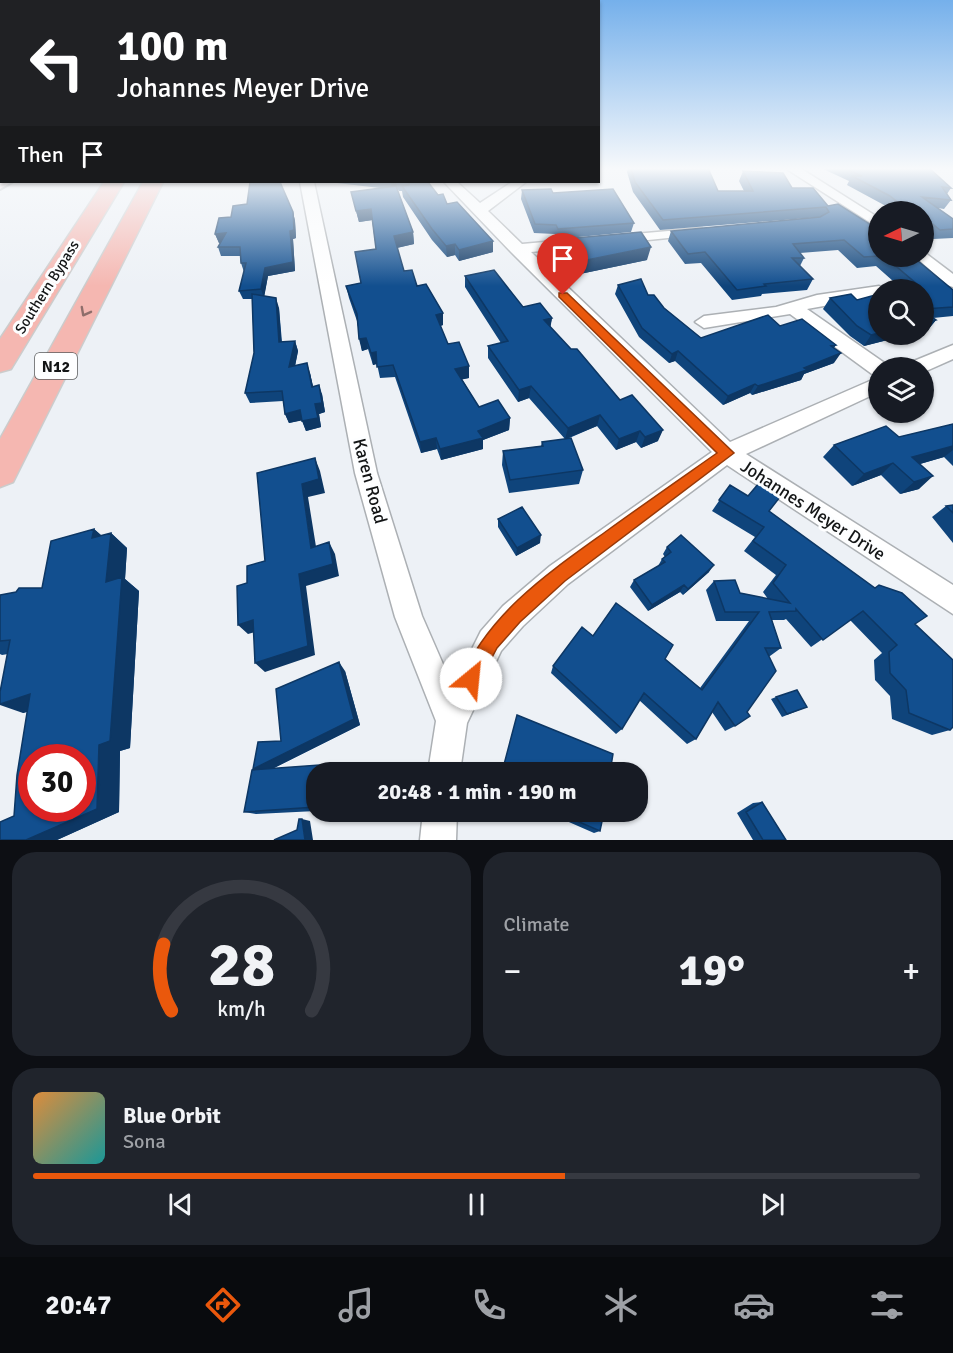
<!DOCTYPE html>
<html lang="en">
<head>
<meta charset="utf-8">
<style>
  :root { --surface:#171b24; --page:#20242c; --text:#f1f3f6; --muted:#9ea1a6; --line:#363941; --accent:#ea580c }
  body { margin:0; font-family:Signika,sans-serif; background:var(--page); color:var(--text); height:100vh; display:flex; flex-direction:column; font-size:22px; white-space:nowrap }
  * { box-sizing:border-box; margin:0 }
  p { font-size:20px; color:var(--muted) }
  .icon { flex:none; width:33px; height:33px; fill:none; stroke:currentColor; stroke-width:2; stroke-linecap:round; stroke-linejoin:round }
  .map { position:relative; height:840px; overflow:hidden }
  .drawer { display:flex; flex-direction:column; gap:12px; padding:12px; background:#0d0f14; flex:1 }
  .drawer>* { flex:none }
  .banner { position:absolute; left:0px; top:0px; width:600px; height:183px; box-shadow:0 2px 4px #0004; background:#202124; color:#fff; overflow:hidden }
  .needle { width:39px; rotate:265deg }
  .controls { position:absolute; left:868px; top:201px; display:grid; gap:12px }
  .controls a { display:grid; place-items:center; width:66px; height:66px; border-radius:50%; background:var(--surface); box-shadow:0 2px 4px #0004; font-size:30px }
  .speed { position:absolute; left:18px; top:744px; display:flex; gap:12px; font-size:30px; font-weight:700; text-align:center }
  .speed>* { display:grid; place-content:center; width:78px; height:78px; border-radius:50%; background:var(--surface); box-shadow:0 2px 4px #0004; line-height:1 }
  .speed .limit { border:9px solid #d22; background:#fff; color:#111 }
  .pin { position:absolute; display:grid; place-items:center; width:51px; height:51px; color:#fff; margin:-62px -26px; border-radius:50% 50% 50% 0; rotate:-45deg; box-shadow:0 0 6px #0007 }
  .pin .icon { rotate:45deg }
  .me { position:absolute; width:66px; margin:-33px; rotate:28deg; stroke-linejoin:round; filter:drop-shadow(0 0 4px #0008) }
  .turn { display:flex; align-items:center; gap:21px; height:126px; padding:0 18px; font-size:27px }
  .turn .icon { width:78px; height:78px; stroke-width:2.5 }
  .turn b { display:block; font-size:42px; line-height:51px }
  .then { display:flex; align-items:center; height:57px; padding:0 18px; background:#0003; gap:12px; font-size:22px }
  .big { font-size:45px; font-weight:700; line-height:1.1 }
  .drawer .card { flex:1; display:flex; flex-direction:column; justify-content:center; gap:9px; min-width:0; padding:0 21px; border-radius:24px; background:var(--page) }
  .drawer .dial { align-items:center; gap:0 }
  .dial svg { height:156px; overflow:visible; fill:none; stroke:var(--line); stroke-width:7; stroke-linecap:round; text-anchor:middle }
  .dial text { fill:var(--text); stroke:none }
  .song { display:flex; align-items:center; gap:18px }
  .cover { width:72px; height:72px; border-radius:9px; background:linear-gradient(135deg,hsl(30 70% 55%),hsl(180 70% 35%)) }
  .played { height:6px; border-radius:3px; background:linear-gradient(90deg,var(--accent) 60%,var(--line) 60%) }
  .keys { display:flex; justify-content:space-around; direction:ltr }
  .heat { display:flex; justify-content:space-between; align-items:center; font-size:33px; direction:ltr }
  .drawer .tiles { flex:1; display:grid; gap:12px; grid-template-columns:1fr 1fr }
  .card:last-child { grid-column:span 2 }
  .trip { position:absolute; left:306px; top:762px; width:342px; height:60px; border-radius:24px; background:var(--surface); box-shadow:0 2px 4px #0004; font-weight:700; line-height:60px; text-align:center }
  .dock { display:flex; height:96px; justify-content:space-around; align-items:center; background:#090b0e; color:var(--muted) }
  .dock .icon { width:42px; height:42px }
  .dock .active { color:var(--accent) }
  .dock b { font-size:27px; color:var(--text) }
  .map>svg:first-child { display:block }
</style>
</head>
<body>
<div class="map">
<svg width="953" height="840" viewBox="0 0 953 840">
  <rect width="100%" height="100%" fill="#edf1f6"/>
  <g fill="none" stroke-linecap="round" stroke-linejoin="round">
    <!-- street casing -->
    <g stroke="#acb0b4" stroke-width="3">
      <path id="street" d="M785,168H800L879,218V228Z
        M300,182H314L377,473L422,616L453,687L481,631L503,606L550,566L712,452L511,252L444,182H457L480,203L512,182H526L488,211L522,244L702,228L704,231L697,235L531,252L730,442L879,377V392L746,454L953,585V614L727,465L568,584L523,626L501,651L467,723L460,772H428L436,721L395,617L355,473Z
        M924,252L953,274V287L947,285L918,259L916,256H924Z
        M879,286L886,290H879V296L807,309L886,364L888,368H879V376L872,374L790,314L704,328L695,322L704,316L776,307L817,295Z
        M953,345V359L924,372V368H907L909,363Z
        M423,812H457L456,840H420Z"/>
    </g>
    <!-- secondary casing -->
    <g stroke="#acb0b4" stroke-width="4">
      <path id="secondary" d="M0,177L2,182H12L0,189Z"/>
    </g>
    <!-- highway casing -->
    <g stroke="#cbcccc" stroke-width="3">
      <path id="highway" d="M104,182H124L11,369L0,372V339Z
        M143,182H163L13,482L0,487V439Z"/>
    </g>
    <!-- street -->
    <use href="#street" fill="#fff" fill-rule="evenodd"/>
    <!-- secondary -->
    <use href="#secondary" fill="#fce9e8" fill-rule="evenodd"/>
    <!-- highway -->
    <use href="#highway" fill="#f5b7b1" fill-rule="evenodd"/>
  </g>
  <!-- wall -->
  <path fill="#0f447b" d="M628,168H708L718,191H744L739,181L743,171L792,188L828,206L879,230V256H912L953,290V316L933,318L936,320L927,331L924,332V290L902,289L876,266L857,268L838,250L800,253L804,258L800,266L813,279L807,290L762,294L761,296L732,300L701,263L685,264L668,241L671,231L820,217L660,230L633,192L627,172Z
    M821,168H929L951,188L947,194L951,200L944,209L938,208L953,219V238L933,239L924,232V212H893L884,205L847,185L849,181Z
    M337,182H428L438,195L447,204L493,241V252L459,261L455,255L447,257L432,240L403,197L402,191H399L397,188L413,232L414,244L397,248L404,271L417,286L443,313V325L440,326L448,344L469,378L462,379L479,407L510,418L509,430L483,440V449L441,460L437,449L421,453L395,377L380,378L377,364L373,365L368,349L362,351L357,321L349,298L346,286L361,283L376,249L372,220L359,222L351,192L380,188L337,183Z
    M522,190L553,193L634,223L631,232L557,239L555,234L534,233L521,199Z
    M293,212L295,221L296,238L293,239L295,271L268,276L264,296L279,308L282,342L295,341L298,351L295,366L310,373L313,386L322,394L325,412L319,414L321,427L306,431L302,420L289,423L285,414L283,401L250,403L245,393L254,353L252,299H243L239,291L244,272L241,263L240,256H221L218,247L220,243H219L215,234Z
    M565,239L647,260L575,275L563,251Z
    M465,276L523,307L552,318L550,327L658,441L641,448L636,442L616,450L597,426L567,439L583,470L579,484L509,493L502,465L503,451L541,446L542,442L565,439L529,398L518,402L488,358V346L501,343L465,287Z
    M618,285L648,295L701,338L780,326L836,345L834,348V363L804,374L801,380L752,395L750,393L723,405L675,361L669,363L639,337L615,294Z
    M830,298L857,300L879,334H911L864,346L850,336L823,309Z
    M953,424V466L944,457L920,464L919,489L900,494L881,475L852,486L823,457L834,445L899,437Z
    M730,485L769,511L915,624L950,730L932,735L892,719L890,696L875,680L874,660L882,653L850,620L811,647L786,619L784,620H772L781,648L770,656H769L735,726L725,731L712,712L696,739L687,744L639,700L622,729L616,734L551,673L553,666L593,636L665,659L700,688L749,621H716L706,590L714,581L740,593L768,599L763,592L776,575L744,551L755,537L712,511Z
    M953,505V543L932,517L946,506Z
    M498,519L540,543L516,556L498,527Z
    M94,529L102,536L111,533L127,548L125,579L139,591L130,748L120,751L119,812L57,840H0L14,816L27,712L23,713L8,654L2,655L0,654V595L42,588Z
    M667,547L709,572L683,595L680,592L648,611L630,587L634,580L658,566L662,559L665,557L663,554Z
    M345,671L360,725L272,769H340L339,772H316V811L256,814L244,812L256,770Z
    M776,697L802,709L782,717L771,699Z
    M762,802L786,840H753L737,813L753,803Z
    M546,812H604L600,831L594,833Z"/>
  <!-- shaded-wall -->
  <path fill="#0d3764" d="M391,182H396L397,188L392,190Z
    M371,209L373,220L359,222L356,211Z
    M293,212L295,221L296,238L293,239L295,271L268,276L264,298L261,289L265,268L290,231Z
    M413,232L414,244L396,248L394,236Z
    M226,233L229,242L219,243L215,234Z
    M493,241V252L459,261V250Z
    M455,244V255L447,257L446,246Z
    M651,247L647,260L575,275L577,262Z
    M276,298L279,308L282,351L279,342Z
    M443,313V325L437,327L436,315Z
    M552,318L550,330L544,320Z
    M936,320L927,331L924,332V323Z
    M879,333V334H911L864,346L871,335Z
    M366,338L368,349L362,351L359,339Z
    M295,341L298,351L293,376L289,367Z
    M678,351L675,361L669,363L672,354Z
    M376,352L379,363L373,365L371,353Z
    M841,353L834,363L804,374L801,380L752,395L758,386Z
    M307,363L310,373L315,396L312,387Z
    M469,366V378L455,381V369Z
    M755,384L750,393L723,405L728,396Z
    M319,385L322,394L325,412L319,414L321,427L306,431L302,421L315,404Z
    M531,386L529,398L518,402L519,390Z
    M300,410L304,420L289,423L285,414Z
    M600,415L597,426L565,439L568,428Z
    M510,418L509,430L483,440V449L441,460L440,449L478,431Z
    M663,430L658,441L641,448L645,437Z
    M640,431L636,442L616,450L619,439Z
    M436,438L437,449L421,453L420,442Z
    M953,446V450L944,457L899,470L912,457Z
    M315,458L320,471L325,493L308,497L318,559L311,548L302,484Z
    M893,463L881,475L852,486L864,474Z
    M933,476L919,489L900,494L914,482Z
    M94,529L110,543L111,533L127,548L125,579L139,591L130,748L120,751L119,812L57,840H26L99,745L106,582L92,538Z
    M541,535L540,543L516,556L517,548Z
    M329,542L335,554L339,576L306,586L315,655L265,672L255,663L299,574Z
    M714,565L709,572L683,595L688,589Z
    M684,585L680,592L648,611L652,605Z
    M253,620L262,630L248,634L238,625Z
    M339,662L345,671L360,725L264,773L253,769L354,719Z
    M30,694L54,703L23,713L0,705V704Z
    M333,764L340,769L339,772H332Z
    M302,819L310,821L313,840H305Z"/>
  <!-- building -->
  <path fill="#124f8f" stroke="#0d3764" stroke-width="1.5" fill-rule="evenodd" d="M631,168H708L718,191H753L743,171L783,173L792,188H813L828,206L838,204L879,230V256L864,257L844,240L793,244L804,258H792L813,279L764,284L766,286L737,290L705,252L688,254L671,231L820,217L829,212L826,207L663,220L635,182Z
    M844,168H929L951,188L942,187L951,200L922,197L953,219V229L940,230L929,221L924,222V212H910L890,196L852,176H862Z
    M250,182H280L293,212L294,230L290,231L293,262L265,268L261,289L239,291L246,263H241L240,247H218L226,233L215,234L219,218L231,217L233,206L247,204Z
    M407,182H428L438,195L443,194L447,204L457,202L493,241L459,250L455,244L446,246L432,229L402,186L409,185V182Z
    M396,186L413,232L394,236L404,271L412,270L417,286L426,284L443,313L436,315L448,344L459,342L469,366L455,369L479,407L498,400L510,418L478,431L483,438L440,449L436,438L420,442L393,365L377,367L376,352L371,353L366,338L359,339L357,314L346,286L361,283L355,252L376,249L371,209L356,211L351,192Z
    M551,189L553,193L613,189L634,223L558,229L556,225L535,224L522,190Z
    M641,232L651,247L577,262L565,239Z
    M884,256H912L953,290V307L924,309V290H899L918,285Z
    M494,270L523,307L540,303L552,318L544,320L571,349H577L620,400L632,395L663,430L645,437L640,431L619,439L600,415L568,428L531,386L519,390L488,346L508,341L465,276Z
    M641,279L648,295H654L664,308L701,338L768,315L780,326L802,319L836,345L831,346L841,353L804,368L807,370L758,386L755,384L728,396L678,351L672,354L642,328L618,285Z
    M252,294L276,298L279,342L295,341L289,367L307,363L312,387L319,385L322,403L315,404L318,418L302,421L300,410L285,414L282,391L245,393L254,353Z
    M851,294L857,300L879,294V333L871,335L857,326L830,298Z
    M924,312L936,320L924,323Z
    M953,424V446L912,457L933,476L914,482L893,463L864,474L834,445L886,426L899,437Z
    M571,438L583,470L510,480L503,451L543,446L542,442Z
    M315,458L319,479L302,484L311,548L329,542L333,564L299,574L308,646L255,663L253,620L238,625L237,586L247,583V566L265,561L257,473Z
    M759,483L780,497L769,511L875,588L879,585L902,593L927,616L915,624L953,660V727L950,730L909,713L906,690L890,673L889,652L897,645L863,611L823,640L796,609V611L769,612L781,648H765L776,671L747,712L750,716L735,726L718,702L696,739L644,693L622,729L553,666L582,627L593,636L616,603L673,645L665,659L702,690L759,612H725L714,581L735,580L740,593L790,603L773,583L786,565L753,541L764,527L719,500L730,485L748,496Z
    M953,505V513L946,506Z
    M522,507L541,535L517,548L498,519Z
    M94,529L92,538L111,533L106,582L122,577L110,741L99,745L97,809L26,840H0V822L14,816L17,775L30,694L0,704V692L10,640L0,641V595L16,592L19,588H42L51,541ZM32,758H82V808H32Z
    M681,535L714,565L688,589L684,585L652,605L634,580L665,562L662,559L671,552L667,547Z
    M339,662L354,719L253,769L258,742L281,741L276,689Z
    M797,690L807,707L787,714L776,697Z
    M517,715L613,754L610,772H502Z
    M333,764L332,772H316V807L244,812L252,770Z
    M762,802L786,840H763L746,812Z
    M556,812H604L600,831Z
    M299,819H302L305,840H274L297,830Z"/>
  <!-- one-way arrows -->
  <defs><path id="oneway-chevron" d="M-2-3.5L2.5 0L-2 3.5" fill="none" stroke-width="1.6" stroke-linecap="round" stroke-linejoin="round" transform="scale(1.5)"/></defs>
  <use stroke="#8f6e6b" href="#oneway-chevron" transform="translate(85 312) rotate(118)"/>
  <!-- sky -->
  <linearGradient id="sky" x2="0" y2="1"><stop stop-color="#75b0eb"/><stop offset="0.59" stop-color="#f7f9fb"/><stop offset="1" stop-color="#f7f9fb" stop-opacity="0"/></linearGradient>
  <rect width="953" height="286" fill="url(#sky)"/>
  <!-- route -->
  <path fill="#ea580c" stroke="#983908" stroke-width="1.5" d="M559,293H567L734,453L565,581L520,622L497,648L477,686L471,688L464,686L461,679C489,612 551,571 608,530C644,504 680,479 717,453L559,297Z"/>
  <g text-anchor="middle" stroke-width="6" stroke-linejoin="round" paint-order="stroke">
    <!-- far-street labels -->
    <g font-size="15" fill="#131516" stroke="#fdfeff">
      <text transform="translate(47 287) rotate(-58)" y="5">Southern Bypass</text>
    </g>
    <!-- shield labels -->
    <rect fill="#fdfeff" stroke="#595b5c" stroke-width="1.5" x="35" y="353" width="42" height="26" rx="4.5"/>
    <g font-size="16" font-weight="bold" fill="#131516">
      <text x="56" y="372">N12</text>
    </g>
    <!-- street labels -->
    <g font-size="18" fill="#131516" stroke="#fdfeff">
      <text transform="translate(370 481) rotate(75)" y="6">Karen Road</text>
      <text transform="translate(813 510) rotate(33)" y="6">Johannes Meyer Drive</text>
    </g>
  </g>
</svg>
<div class="controls">
<a><svg class="needle" viewBox="-14 -14 28 28"><path d="M0-13l5 13h-10z" fill="#e53935"/><path d="M0 13l5-13h-10z" fill="#9ea1a6"/></svg></a>
<a><svg class="icon" aria-label="search" viewBox="0 0 24 24"><circle cx="10" cy="10" r="6"/><path d="M15 15l6 6"/></svg></a>
<a><svg class="icon" aria-label="layers" viewBox="0 0 24 24"><path d="M12 4l9 5-9 5-9-5zM3 14l9 5 9-5"/></svg></a>
</div>
<div class="speed"><div class="limit">30</div></div>
<div class="pin" style="left:563px;top:295px;background:#d93025"><svg class="icon" aria-label="arrive" viewBox="0 0 24 24"><path d="M6 21V4h12l-3 4 3 4H6"/></svg></div>
<svg class="me" style="left:471px;top:679px" viewBox="-20 -20 40 40"><circle r="19" fill="#fff"/><path d="M0-13L10 11 0 6-10 11z" fill="#ea580c"/></svg>
<div class="trip">20:48 · 1 min · 190 m</div>
<div class="banner">
<div class="turn"><svg class="icon" aria-label="left" viewBox="0 0 24 24"><path d="M17 20v-9H6M10 6l-5 5 5 5"/></svg><div><b>100 m</b>Johannes Meyer Drive</div></div>
<div class="then">Then<svg class="icon" aria-label="arrive" viewBox="0 0 24 24"><path d="M6 21V4h12l-3 4 3 4H6"/></svg></div>
</div>
</div>
<section class="drawer">
<div class="tiles">
<div class="card dial"><svg viewBox="0 0 100 80">
<path d="M14 69A42 42 0 1 1 86 69"/>
<path d="M14 69A42 42 0 0 1 10 35" stroke="#ea580c"/>
<text x="50" y="56" font-size="32" font-weight="700">28</text>
<text x="50" y="72" font-size="11">km/h</text>
</svg></div>
<div class="card"><p>Climate</p>
<div class="heat"><a>−</a><b class="big">19°</b><a>+</a></div>
</div>
<div class="card">
<div class="song"><i class="cover"></i><div><b>Blue Orbit</b><p>Sona</p></div></div>
<div class="played"></div>
<div class="keys"><svg class="icon" aria-label="previous" viewBox="0 0 24 24"><path d="M18 5L8 12l10 7zM5 5v14"/></svg><svg class="icon" aria-label="pause" viewBox="0 0 24 24"><path d="M8 5v14M16 5v14"/></svg><svg class="icon" aria-label="next" viewBox="0 0 24 24"><path d="M6 5l10 7-10 7zM19 5v14"/></svg></div>
</div>
</div>
</section>
<nav class="dock">
<b>20:47</b>
<svg class="icon active" aria-label="directions" viewBox="0 0 24 24"><path d="M12 3l9 9-9 9-9-9zM9 14v-3h6M13 9l2 2-2 2"/></svg>
<svg class="icon" aria-label="music" viewBox="0 0 24 24"><path d="M9 18V5l10-2v13"/><circle cx="6" cy="18" r="3"/><circle cx="16" cy="16" r="3"/></svg>
<svg class="icon" aria-label="phone" viewBox="0 0 24 24"><path d="M5 4h4l2 5-3 2q2 4 5 5l2-3 5 2v4C11 20 4 13 5 4z"/></svg>
<svg class="icon" aria-label="climate" viewBox="0 0 24 24"><path d="M12 3v18M4 7l16 10M4 17L20 7"/></svg>
<svg class="icon" aria-label="car" viewBox="0 0 24 24"><path d="M5 17H2v-5l4-1 3-4h7l3 4 3 1v5h-3M9 17h6M6 11h13"/><circle cx="7" cy="17" r="2"/><circle cx="17" cy="17" r="2"/></svg>
<svg class="icon" aria-label="filters" viewBox="0 0 24 24"><path d="M4 7h16M4 17h16"/><circle cx="9" cy="7" r="2"/><circle cx="15" cy="17" r="2"/></svg>
</nav>
</body>
</html>
